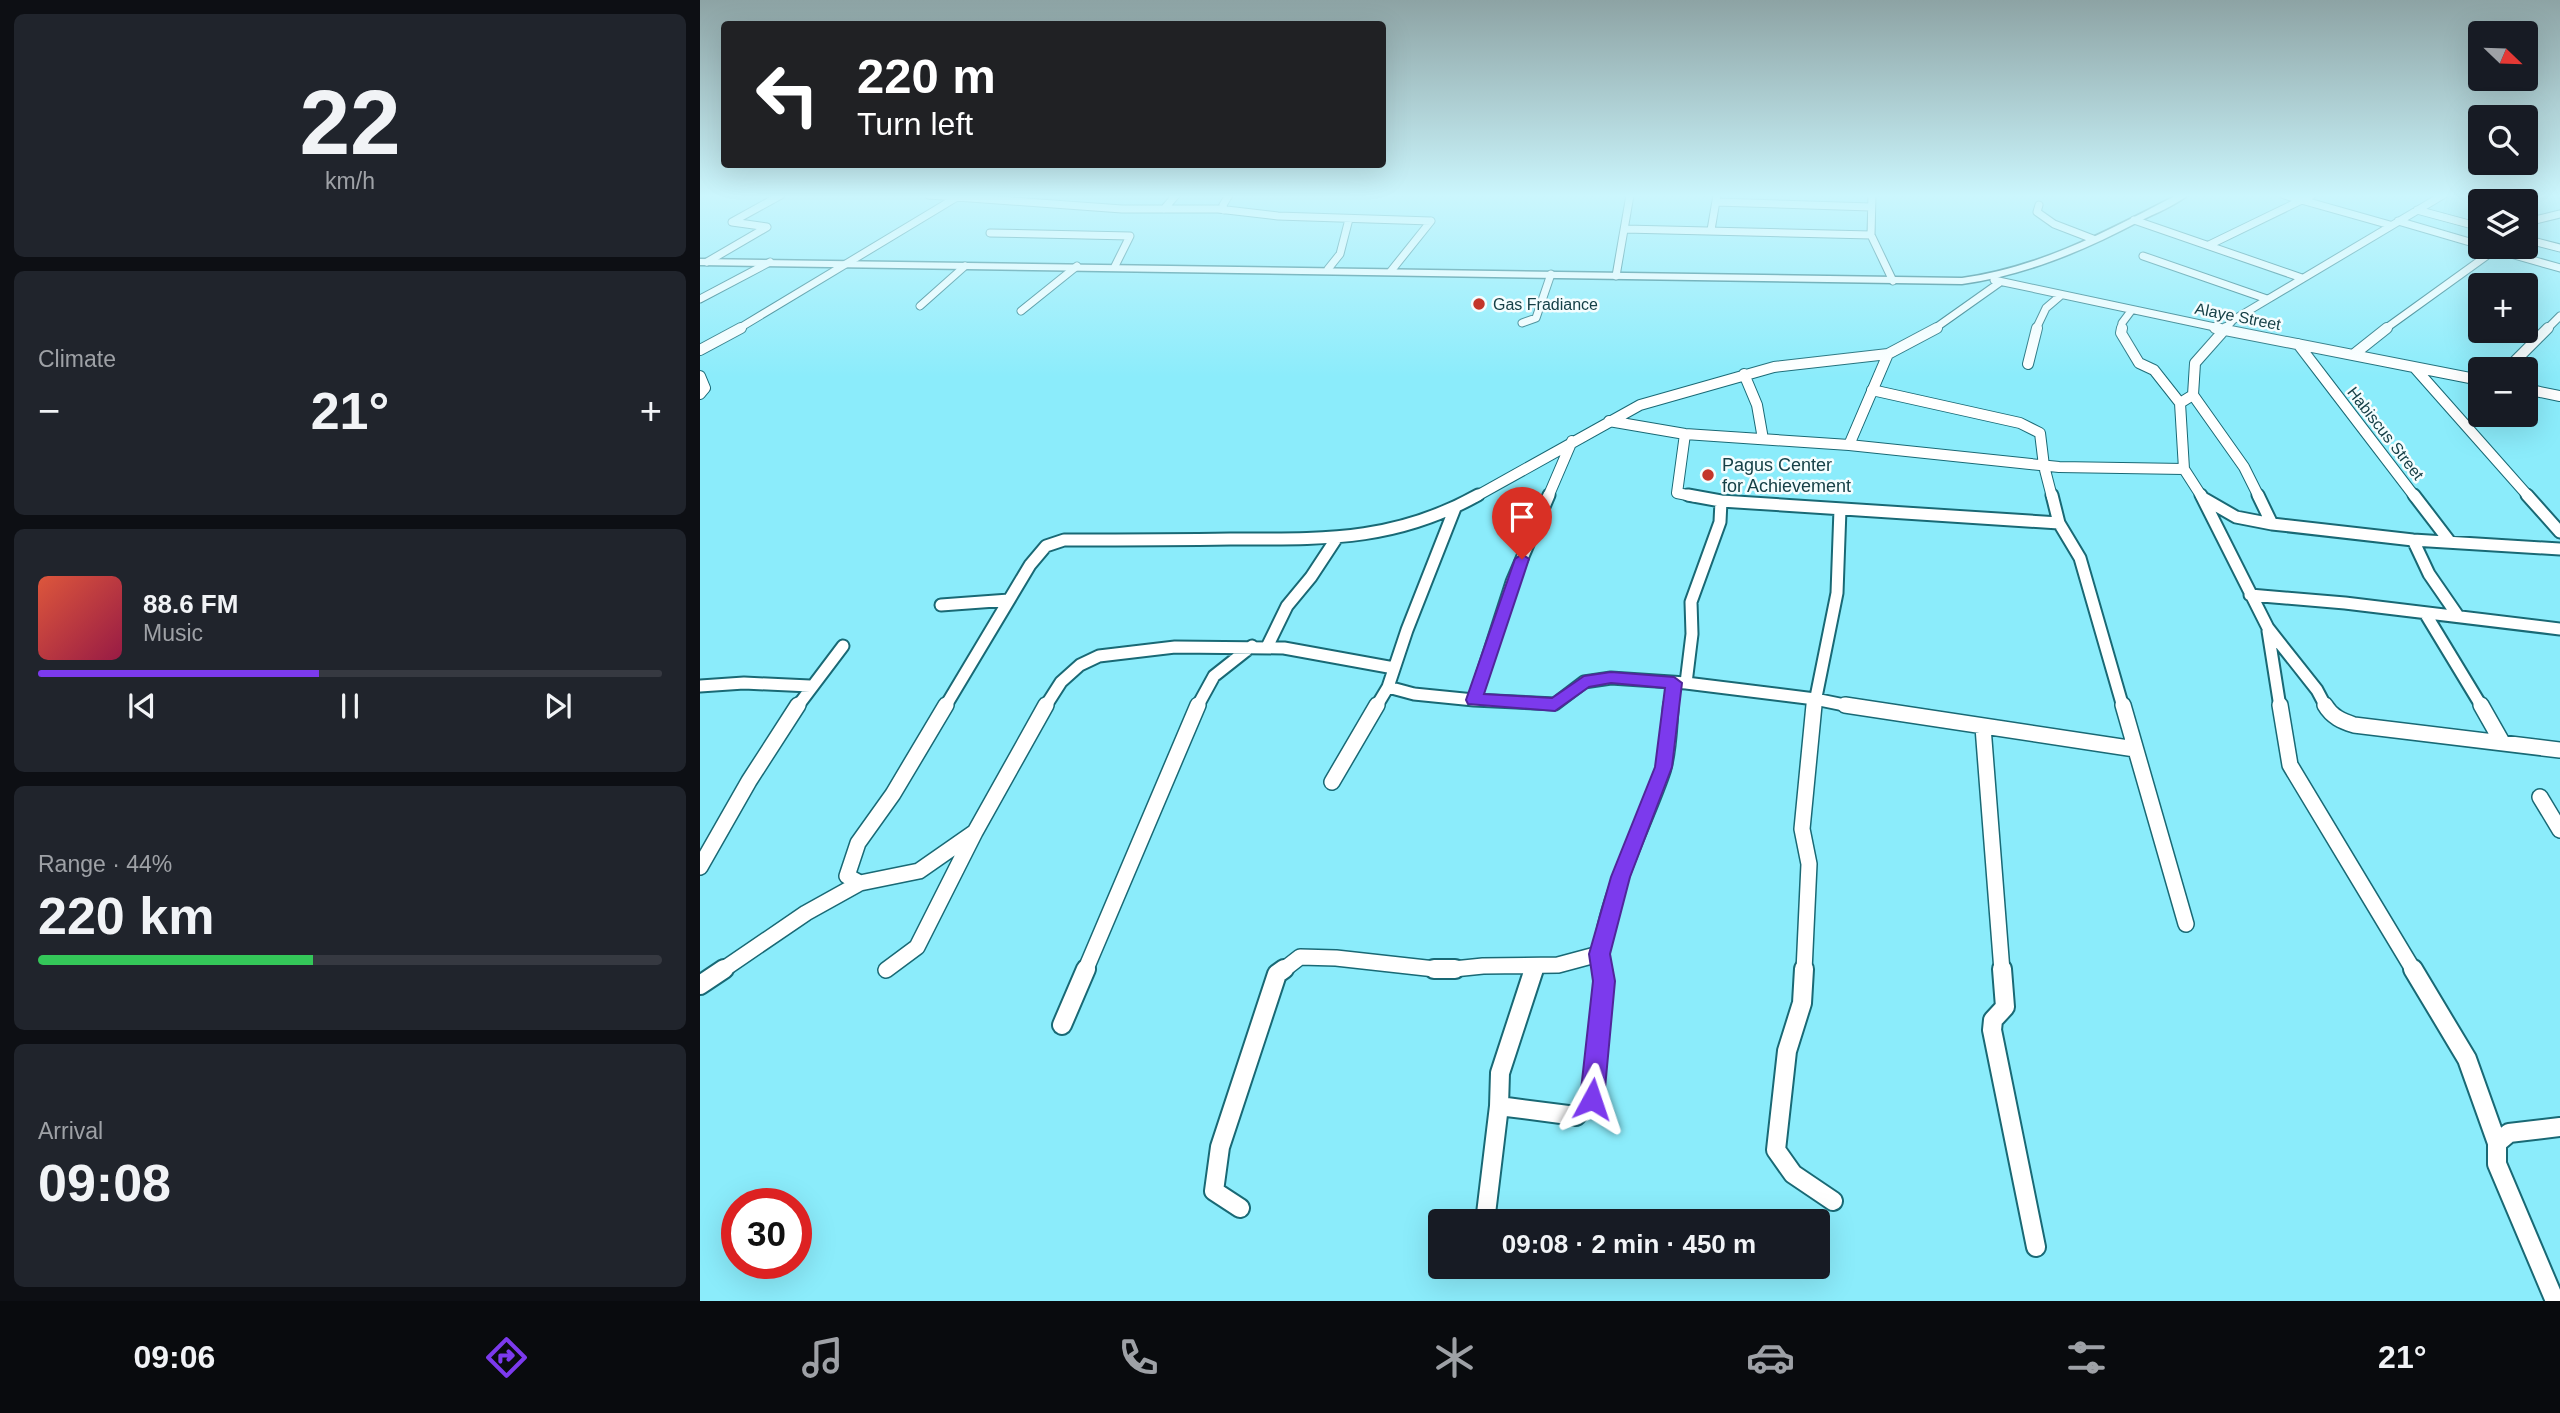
<!DOCTYPE html>
<html lang="en">
<head>
<meta charset="utf-8">
<style>
  :root { --surface:#171b24; --page:#20242c; --text:#f1f3f6; --muted:#9ea1a6; --line:#363941; --accent:#7c3aed }
  body { margin:0; font-family:Arial,sans-serif; background:var(--page); color:var(--text); height:100vh; display:flex; flex-direction:column; font-size:26px; white-space:nowrap }
  * { box-sizing:border-box; margin:0 }
  p { font-size:23px; color:var(--muted) }
  .icon { flex:none; width:38px; height:38px; fill:none; stroke:currentColor; stroke-width:2; stroke-linecap:round; stroke-linejoin:round }
  .map { position:relative; flex:1; overflow:hidden }
  .panel { display:flex; flex-direction:column; gap:14px; padding:14px; background:#0d0f14; width:700px }
  .panel>* { flex:none }
  .top-card { position:absolute; left:21px; top:21px; width:665px; height:147px; border-radius:7px; box-shadow:0 7px 28px #0002; background:#202124; color:#fff; overflow:hidden }
  .needle { width:46px; rotate:113deg }
  .tools { position:absolute; left:1768px; top:21px; display:grid; gap:14px }
  .tools a { display:grid; place-items:center; width:70px; height:70px; border-radius:7px; background:var(--surface); box-shadow:0 7px 28px #0002; font-size:35px }
  .speed { position:absolute; left:21px; top:1188px; display:flex; gap:14px; font-size:35px; font-weight:700; text-align:center }
  .speed>* { display:grid; place-content:center; width:91px; height:91px; border-radius:50%; background:var(--surface); box-shadow:0 7px 28px #0002; line-height:1 }
  .speed .limit { border:10px solid #d22; background:#fff; color:#111 }
  .pin { position:absolute; display:grid; place-items:center; width:60px; height:60px; color:#fff; margin:-72px -30px; border-radius:50% 50% 50% 0; rotate:-45deg; box-shadow:0 0 7px #0007 }
  .pin .icon { rotate:45deg }
  .me { position:absolute; width:77px; margin:-38px; rotate:5deg; stroke-linejoin:round; filter:drop-shadow(0 0 5px #0008) }
  .turn { display:flex; align-items:center; gap:24px; height:147px; padding:0 21px; font-size:32px }
  .turn .icon { width:91px; height:91px; stroke-width:2.5 }
  .turn b { display:block; font-size:49px; line-height:60px }
  .big { font-size:52px; font-weight:700; line-height:1.1 }
  .panel .tile { flex:1; display:flex; flex-direction:column; justify-content:center; gap:10px; min-width:0; padding:0 24px; border-radius:10px; background:var(--page) }
  .panel .dial { align-items:center; gap:0 }
  .dial b { font-size:91px; line-height:1 }
  .song { display:flex; align-items:center; gap:21px }
  .cover { width:84px; height:84px; border-radius:10px; background:linear-gradient(135deg,hsl(10 70% 55%),hsl(340 70% 35%)) }
  .played { height:7px; border-radius:4px; background:linear-gradient(90deg,var(--accent) 45%,var(--line) 45%) }
  .keys { display:flex; justify-content:space-around; direction:ltr }
  .heat { display:flex; justify-content:space-between; align-items:center; font-size:38px; direction:ltr }
  .charge { height:10px; border-radius:5px; background:linear-gradient(90deg,#34c759 44%,var(--line) 0) }
  .trip { position:absolute; left:728px; top:1209px; width:402px; height:70px; border-radius:7px; background:var(--surface); box-shadow:0 7px 28px #0002; font-weight:700; line-height:70px; text-align:center }
  .menu { display:flex; height:112px; justify-content:space-around; align-items:center; background:#090b0e; color:var(--muted) }
  .menu .icon { width:49px; height:49px }
  .menu .active { color:var(--accent) }
  .menu b { font-size:32px; color:var(--text) }
  main { display:flex; flex:1; min-height:0 }
  .map>svg:first-child { display:block }
</style>
</head>
<body>
<main>
<section class="panel">
<div class="tile dial"><b>22</b><p>km/h</p></div>
<div class="tile"><p>Climate</p>
<div class="heat"><a>−</a><b class="big">21°</b><a>+</a></div>
</div>
<div class="tile">
<div class="song"><i class="cover"></i><div><b>88.6 FM</b><p>Music</p></div></div>
<div class="played"></div>
<div class="keys"><svg class="icon" aria-label="previous" viewBox="0 0 24 24"><path d="M18 5L8 12l10 7zM5 5v14"/></svg><svg class="icon" aria-label="pause" viewBox="0 0 24 24"><path d="M8 5v14M16 5v14"/></svg><svg class="icon" aria-label="next" viewBox="0 0 24 24"><path d="M6 5l10 7-10 7zM19 5v14"/></svg></div>
</div>
<div class="tile"><p>Range · 44%</p><b class="big">220 km</b><div class="charge"></div></div>
<div class="tile"><p>Arrival</p><b class="big">09:08</b></div>
</section>
<div class="map">
<svg width="1860" height="1301" viewBox="0 0 1860 1301">
  <rect width="100%" height="100%" fill="#8becfb"/>
  <g fill="none" stroke-linecap="round" stroke-linejoin="round">
    <!-- minor-far4 casing -->
    <g stroke="#196975" stroke-width="9">
      <path id="minor-far4" d="M229,195L422,209H518L578,216L731,221
        M1172,195L1171,235L1193,281
        M1584,195L1690,225
        M1016,202L1171,207
        M1825,204L1832,201L1827,195
        M1339,205L1337,212L1354,224L1393,239
        M464,209L476,195
        M524,210L523,205L529,195
        M1717,210L1780,227
        M1434,220L1602,278
        M1835,220L1860,214
        M1698,221L1780,245
        M925,229L1171,235
        M1011,230L1017,195
        M290,233L430,236L415,266
        M1825,239L1860,248
        M1509,245L1612,195
        M1790,248L1860,268
        M1443,256L1567,299
        M7,262L67,227L32,222L81,195
        M628,269L640,254L649,219
        M691,271L731,221
        M916,276L930,195
        M1294,280L1524,329
        M0,299L70,262
        M220,306L265,266
        M321,311L377,266
        M822,323L836,318L851,274
        M38,329L257,197
        M1234,329L1299,283
        M1336,329L1346,308L1360,296
        M1421,329L1422,323L1431,311
        M1525,329L1533,320L1743,195
        M1685,329L1796,249
        M1847,329L1860,316"/>
    </g>
    <!-- minor-far3 casing -->
    <g stroke="#196975" stroke-width="12">
      <path id="minor-far3" d="M1422,328L1421,333L1439,363L1454,370L1480,403
        M1515,328L1780,380
        M1526,328L1495,363L1493,395L1544,467L1559,497
        M1598,344L1715,497
        M0,350L41,328
        M1653,355L1687,328
        M1328,364L1337,328
        M1714,367L1829,497
        M1807,369L1848,328
        M1044,374L1057,405L1063,439
        M0,376L5,388L0,394
        M1825,389L1860,396
        M1172,390L1320,423L1340,433L1344,466L1352,497
        M1493,395L1480,403L1484,469L1502,497
        M909,421L985,434L1149,445L1359,467L1484,469
        M985,434L977,493L997,497
        M1149,445L1188,354
        M775,497L940,405L1074,367L1188,354L1237,328
        M848,497L872,441"/>
    </g>
    <!-- minor-far2 casing -->
    <g stroke="#196975" stroke-width="15">
      <path id="minor-far2" d="M1352,495L1359,523L1380,558L1423,707
        M1501,495L1568,628L1617,690L1626,707
        M1558,495L1572,524
        M1714,495L1750,542
        M1827,495L1860,532
        M1503,498L1536,517L1572,524L1713,540L1860,549
        M1021,501L1359,523
        M1713,540L1729,574L1758,616
        M1550,595L1645,603L1860,629
        M241,605L309,600
        M1725,613L1782,707
        M1568,631L1580,707
        M567,647L587,606L611,577L636,539
        M986,683L992,634L991,602L1020,522L1021,501L988,495
        M0,686L44,683L110,686
        M688,687L714,694L774,700L812,582L849,495
        M774,700L855,704L884,682L911,678L986,683L1115,699L1154,707
        M97,707L143,646
        M245,707L330,565L346,546L364,540C419,540 474,540 530,539C623,539 694,542 778,495
        M345,707L361,682L380,665L399,656L475,647L584,648L694,668
        M497,707L514,676L552,646
        M676,707L688,687L707,630L755,508
        M971,707L974,683
        M1114,707L1137,593L1140,509"/>
    </g>
    <!-- minor-far1 casing -->
    <g stroke="#196975" stroke-width="18">
      <path id="minor-far1" d="M246,705L193,794L158,843L147,876L160,883L219,871L275,832
        M1145,705L1435,749
        M1423,705L1486,924
        M1580,705L1590,765L1714,971
        M1625,705C1632,717 1642,721 1654,725L1860,750
        M1781,705L1802,742
        M1283,727L1302,971
        M632,782L677,705
        M1840,797L1860,830
        M0,867L49,781L98,705
        M186,970L217,947L275,832L346,705
        M21,971L106,913L160,883
        M385,971L498,705
        M582,971L600,957L636,958L744,970L783,966L858,965L899,954
        M833,971L835,966
        M902,971C893,922 947,820 963,770C969,750 969,726 971,705
        M1104,971L1109,864L1102,829L1114,705"/>
    </g>
    <!-- minor casing -->
    <g stroke="#196975" stroke-width="22">
      <path id="minor" d="M734,969H755
        M1104,969L1102,1003L1087,1051L1076,1150L1093,1174L1133,1201
        M1302,969L1305,1007L1293,1020L1292,1030L1336,1247
        M1713,969L1767,1059L1797,1143
        M0,985L24,969
        M362,1025L386,969
        M799,1106L876,1116L892,1099L904,981L902,969
        M540,1208L514,1191L520,1147L577,974L584,969
        M785,1222L799,1106L800,1073L834,969
        M1855,1301L1797,1164V1143L1809,1133L1860,1127"/>
    </g>
    <!-- major casing -->
    <g stroke="#196975" stroke-width="3">
      <path id="major" d="M1477,195H1488C1474,206 1456,213 1440,221C1383,251 1326,275 1262,284L0,265V259L1262,278C1341,267 1407,231 1477,195Z"/>
    </g>
    <!-- minor-far4 -->
    <use href="#minor-far4" stroke="#fff" stroke-width="7"/>
    <!-- minor-far3 -->
    <use href="#minor-far3" stroke="#fff" stroke-width="10"/>
    <!-- minor-far2 -->
    <use href="#minor-far2" stroke="#fff" stroke-width="11"/>
    <!-- minor-far1 -->
    <use href="#minor-far1" stroke="#fff" stroke-width="15"/>
    <!-- minor -->
    <use href="#minor" stroke="#fff" stroke-width="18"/>
    <!-- major -->
    <use href="#major" fill="#fff" fill-rule="evenodd"/>
  </g>
  <!-- sky -->
  <linearGradient id="sky" x2="0" y2="1"><stop stop-color="#8da3a4"/><stop offset="0.52" stop-color="#cbf6fd"/><stop offset="1" stop-color="#cbf6fd" stop-opacity="0"/></linearGradient>
  <rect width="1860" height="377" fill="url(#sky)"/>
  <!-- route -->
  <path fill="#7c3aed" stroke="#51269a" stroke-width="2" d="M822,554L829,559L784,694L852,698L884,676L911,672L974,677L982,683L972,767L930,877L910,954L915,981L904,1099L900,1107L892,1110L884,1107L880,1099L893,981L889,954L911,877L955,767L965,688L911,683L889,687L855,711L768,704L766,700L815,559Z"/>
  <!-- markers -->
  <g fill="#c3362b" stroke="#f4fdfe" stroke-width="2.5">
    <circle cx="779" cy="304" r="7"/>
    <circle cx="1008" cy="475" r="7"/>
  </g>
  <g text-anchor="middle" stroke-width="5" stroke-linejoin="round" paint-order="stroke">
    <!-- far-poi labels -->
    <g font-size="16" fill="#164047" stroke="#f4fdfe" text-anchor="start">
      <text x="793" y="310">Gas Fradiance</text>
    </g>
    <!-- far-street labels -->
    <g font-size="16" fill="#164047" stroke="#f4fdfe">
      <text transform="translate(1538 316) rotate(11)" y="6">Alaye Street</text>
      <text transform="translate(1686 433) rotate(52)" y="6">Habiscus Street</text>
    </g>
    <!-- poi labels -->
    <g font-size="18" fill="#164047" stroke="#f4fdfe" text-anchor="start">
      <text x="1022" y="471">Pagus Center<tspan x="1022" dy="21">for Achievement</tspan></text>
    </g>
  </g>
</svg>
<div class="tools">
<a><svg class="needle" viewBox="-14 -14 28 28"><path d="M0-13l5 13h-10z" fill="#e53935"/><path d="M0 13l5-13h-10z" fill="#9ea1a6"/></svg></a>
<a><svg class="icon" aria-label="search" viewBox="0 0 24 24"><circle cx="10" cy="10" r="6"/><path d="M15 15l6 6"/></svg></a>
<a><svg class="icon" aria-label="layers" viewBox="0 0 24 24"><path d="M12 4l9 5-9 5-9-5zM3 14l9 5 9-5"/></svg></a>
<a>+</a>
<a>−</a>
</div>
<div class="speed"><div class="limit">30</div></div>
<div class="pin" style="left:822px;top:559px;background:#d93025"><svg class="icon" aria-label="arrive" viewBox="0 0 24 24"><path d="M6 21V4h12l-3 4 3 4H6"/></svg></div>
<svg class="me" style="left:892px;top:1099px" viewBox="-20 -20 40 40"><path d="M0-17L14 15 0 8-14 15z" fill="#7c3aed" stroke="#fff" stroke-width="4"/></svg>
<div class="trip">09:08 · 2 min · 450 m</div>
<div class="top-card">
<div class="turn"><svg class="icon" aria-label="left" viewBox="0 0 24 24"><path d="M17 20v-9H6M10 6l-5 5 5 5"/></svg><div><b>220 m</b>Turn left</div></div>
</div>
</div>
</main>
<nav class="menu">
<b>09:06</b>
<svg class="icon active" aria-label="directions" viewBox="0 0 24 24"><path d="M12 3l9 9-9 9-9-9zM9 14v-3h6M13 9l2 2-2 2"/></svg>
<svg class="icon" aria-label="music" viewBox="0 0 24 24"><path d="M9 18V5l10-2v13"/><circle cx="6" cy="18" r="3"/><circle cx="16" cy="16" r="3"/></svg>
<svg class="icon" aria-label="phone" viewBox="0 0 24 24"><path d="M5 4h4l2 5-3 2q2 4 5 5l2-3 5 2v4C11 20 4 13 5 4z"/></svg>
<svg class="icon" aria-label="climate" viewBox="0 0 24 24"><path d="M12 3v18M4 7l16 10M4 17L20 7"/></svg>
<svg class="icon" aria-label="car" viewBox="0 0 24 24"><path d="M5 17H2v-5l4-1 3-4h7l3 4 3 1v5h-3M9 17h6M6 11h13"/><circle cx="7" cy="17" r="2"/><circle cx="17" cy="17" r="2"/></svg>
<svg class="icon" aria-label="filters" viewBox="0 0 24 24"><path d="M4 7h16M4 17h16"/><circle cx="9" cy="7" r="2"/><circle cx="15" cy="17" r="2"/></svg>
<b>21°</b>
</nav>
</body>
</html>
